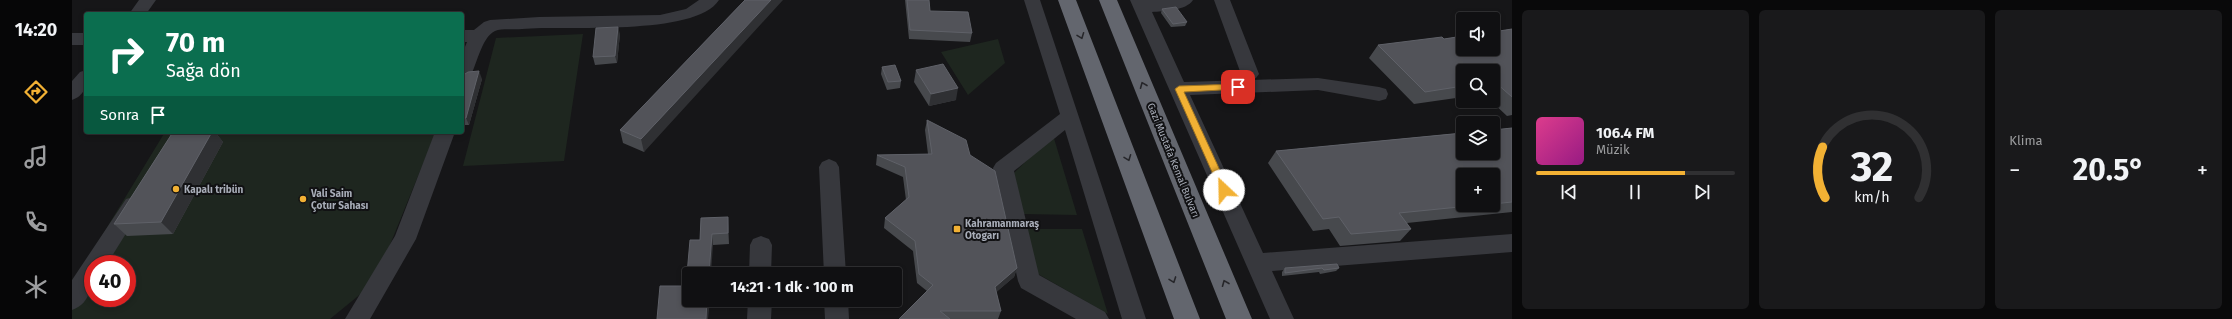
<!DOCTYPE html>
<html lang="tr">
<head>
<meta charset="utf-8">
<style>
  :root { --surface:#101012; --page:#19191b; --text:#f1f3f6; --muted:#9c9d9f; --line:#303032; --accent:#f2b134 }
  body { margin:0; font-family:"Fira Sans",sans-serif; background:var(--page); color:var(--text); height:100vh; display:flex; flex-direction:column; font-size:15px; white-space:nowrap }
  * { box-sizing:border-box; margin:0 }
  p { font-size:13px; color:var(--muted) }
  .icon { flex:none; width:22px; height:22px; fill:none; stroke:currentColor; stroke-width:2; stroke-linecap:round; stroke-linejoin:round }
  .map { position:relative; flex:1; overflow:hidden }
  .details { display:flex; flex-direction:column; gap:10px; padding:10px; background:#09090a; width:720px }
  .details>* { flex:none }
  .banner { position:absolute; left:12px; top:12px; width:380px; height:122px; border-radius:4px; box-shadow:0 2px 6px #0003,0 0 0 1px var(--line); background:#0b6e4f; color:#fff; overflow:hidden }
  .tools { position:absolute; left:1384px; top:12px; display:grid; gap:8px }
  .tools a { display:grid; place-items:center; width:44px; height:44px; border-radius:4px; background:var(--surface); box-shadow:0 2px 6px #0003,0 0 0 1px var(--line); font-size:20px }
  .speed { position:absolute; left:12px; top:255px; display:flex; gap:8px; font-size:20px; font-weight:700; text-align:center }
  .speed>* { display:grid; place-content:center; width:52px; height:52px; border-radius:50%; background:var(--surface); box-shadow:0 2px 6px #0003,0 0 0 1px var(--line); line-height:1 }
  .speed .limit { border:6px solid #d22; background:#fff; color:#111 }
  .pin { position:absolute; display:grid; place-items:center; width:34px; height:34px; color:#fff; margin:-17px; border-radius:8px; box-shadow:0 2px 6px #0006 }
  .me { position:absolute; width:44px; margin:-22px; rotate:336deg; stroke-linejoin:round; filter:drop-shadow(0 0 3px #0008) }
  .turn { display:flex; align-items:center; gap:14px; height:84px; padding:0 16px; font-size:18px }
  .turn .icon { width:52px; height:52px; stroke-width:2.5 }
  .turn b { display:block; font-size:28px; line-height:34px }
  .then { display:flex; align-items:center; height:38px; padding:0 16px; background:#0003; gap:8px; font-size:15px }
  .big { font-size:30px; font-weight:700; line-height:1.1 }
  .details .widget { flex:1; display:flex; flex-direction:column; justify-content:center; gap:6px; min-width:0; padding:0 14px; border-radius:6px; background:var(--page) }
  .details .dial { align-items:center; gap:0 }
  .dial svg { height:104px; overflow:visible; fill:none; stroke:var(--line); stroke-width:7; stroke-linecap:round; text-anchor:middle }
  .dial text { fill:var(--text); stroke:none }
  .song { display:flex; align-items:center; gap:12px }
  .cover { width:48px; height:48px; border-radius:6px; background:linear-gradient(135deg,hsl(330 70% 55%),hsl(310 70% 35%)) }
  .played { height:4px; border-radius:2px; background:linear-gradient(90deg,var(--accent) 75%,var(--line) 75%) }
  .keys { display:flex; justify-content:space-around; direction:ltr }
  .heat { display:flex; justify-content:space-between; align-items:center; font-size:22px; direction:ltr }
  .details .tiles { flex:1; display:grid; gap:10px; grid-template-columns:repeat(3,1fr) }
  .trip { position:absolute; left:610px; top:267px; width:220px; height:40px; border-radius:4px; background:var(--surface); box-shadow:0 2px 6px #0003,0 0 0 1px var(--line); font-weight:700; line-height:40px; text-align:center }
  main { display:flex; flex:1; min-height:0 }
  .menu { display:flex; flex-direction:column; width:72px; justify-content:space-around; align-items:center; background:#060607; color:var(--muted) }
  .menu .icon { width:28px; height:28px }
  .menu .on { color:var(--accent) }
  .menu b { font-size:18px; color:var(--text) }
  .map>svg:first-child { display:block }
</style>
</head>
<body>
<main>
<nav class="menu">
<b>14:20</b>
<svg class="icon on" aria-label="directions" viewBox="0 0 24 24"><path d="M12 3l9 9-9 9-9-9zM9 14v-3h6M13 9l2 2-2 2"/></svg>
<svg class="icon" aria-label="music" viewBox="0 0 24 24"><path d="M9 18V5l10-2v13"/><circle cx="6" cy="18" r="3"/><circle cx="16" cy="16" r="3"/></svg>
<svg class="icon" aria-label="phone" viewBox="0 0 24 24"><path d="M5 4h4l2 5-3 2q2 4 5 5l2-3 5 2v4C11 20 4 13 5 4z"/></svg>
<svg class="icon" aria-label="climate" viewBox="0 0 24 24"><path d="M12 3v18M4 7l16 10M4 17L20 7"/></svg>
</nav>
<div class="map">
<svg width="1440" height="319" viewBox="0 0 1440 319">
  <rect width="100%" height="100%" fill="#161618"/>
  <!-- green -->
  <path fill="#1e261f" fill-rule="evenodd" d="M511,34L492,161L391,166L424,38Z
    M926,39L933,63L896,95L869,52Z
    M93,132H364L313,257L291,292L258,319H0V285ZM21,264H55V298H21Z
    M981,135L1005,215L951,214L942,173Z
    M954,229H1010L1036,314L966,274Z"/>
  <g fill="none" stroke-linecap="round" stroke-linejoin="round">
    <!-- minor -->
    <path fill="#37383d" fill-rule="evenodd" d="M67,0H84L74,14H57Z
      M627,0H647C623,37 493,25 450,29C442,30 430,28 423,31C409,37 404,69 396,81L390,83V54L395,42H390V30H402L412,22L418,20L467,17L588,15L614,9Z
      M952,0H968L1074,319H1050L993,130L942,171L967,275L1033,312L1037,319H1004L949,288L946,281L921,168L924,163L988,114Z
      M1058,0H1121C1114,11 1091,11 1080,12L1112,82L1177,80L1172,78L1169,74L1142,0H1158L1187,74L1184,78L1179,80L1246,78L1307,87L1314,89L1316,94L1314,99L1307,101L1246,90L1118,95L1191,253L1440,234V252L1200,271L1222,319H1198Z
      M0,33H14V45H0Z
      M14,70C14,83 15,95 0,100V81L8,72Z
      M363,132H383L344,239L298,319H273L323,236Z
      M757,159L764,162L767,167L774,274H752L747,167L750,162Z
      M61,197L68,199L71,205L68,211L35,264H21C21,282 20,303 0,310V280L54,199Z
      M689,236L697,239L700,245L699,274H677L678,245L681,239Z
      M676,300H700L699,319H675Z
      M752,300H776L777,319H753Z"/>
    <!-- highway -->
    <path fill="#63666e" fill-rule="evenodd" d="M986,0H1004L1128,319H1102Z
      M1027,0H1045L1180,319H1154Z"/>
  </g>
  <!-- wall -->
  <path fill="#47494d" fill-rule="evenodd" d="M673,0L572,152L551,143L548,130Z
    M833,0H857L858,11L900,33L898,42L837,39Z
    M1090,9L1115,22L1113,26L1099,27L1089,13Z
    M1440,29V115L1435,116L1419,101H1421V71H1391V97L1342,104L1297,58L1306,45L1372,39Z
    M548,34L545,63L523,65L521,57Z
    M810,67L829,81L828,88L815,90L809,74Z
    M844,70L884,100L857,106L842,82Z
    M390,76L410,79L397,125H390Z
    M855,120L898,155L945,268L942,277L924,292L929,311L926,319H827L855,291L845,283L841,251L812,228L813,218L834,200L831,177L804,165L805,155L856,154L853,130Z
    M1440,128V212L1335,223L1339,229L1328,241L1268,246L1257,229L1241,231L1196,163L1204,151ZM1421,175V205H1391Z
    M101,132H143L151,142L101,234L55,236L42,224Z
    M629,218L657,228V244L641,245L614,286L628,240Z
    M1213,268H1267L1264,271L1248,274L1247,272L1210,276V272Z"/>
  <!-- shaded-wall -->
  <path fill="#2f3033" d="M699,0H711L572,152L569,139Z
    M546,27L548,34L545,63L543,56Z
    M407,71L410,79L397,125L394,118Z
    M886,88L884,100L857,106L859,94Z
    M140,132H143L151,142L101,234L89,222Z
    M656,217L657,228V244L656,233Z
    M640,234L641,245L639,274H637Z
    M945,268L942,277L920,296L923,287Z
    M635,300H638L636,319H634Z"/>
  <!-- building -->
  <path fill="#525359" stroke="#5f6168" d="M673,0H699L569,139L548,130Z
    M835,0H857L858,11L896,12L900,33L838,30Z
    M1104,7L1115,22L1101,24L1090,9Z
    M546,27L543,56L521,57L524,28Z
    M1440,29V97L1423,82H1421V71H1391V86L1353,92L1306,45L1370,37L1372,39L1391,36V49H1421V32Z
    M871,64L886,88L859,94L844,70Z
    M823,65L829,81L816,82L810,67Z
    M407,71L394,118H390V76L396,72Z
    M855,120L894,140L898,155L923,171L945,268L923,287L929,311H868L878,319H827L861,285L847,274L843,241L813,218L837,197L833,167L805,155L860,154Z
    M1440,128V202L1421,204V175H1391V205H1407L1327,213L1339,229L1279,234L1267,217L1251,219L1204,151L1391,133V153H1421V130Z
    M101,132H140L89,222L42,224Z
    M656,217V233L640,234L637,274H617V300H635L634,319H585L588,286H614L618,240H628L629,218Z
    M1265,264L1267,268L1252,270L1250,268L1213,273V268Z"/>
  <!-- one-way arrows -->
  <defs><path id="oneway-chevron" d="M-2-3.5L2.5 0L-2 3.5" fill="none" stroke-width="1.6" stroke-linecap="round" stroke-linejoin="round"/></defs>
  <g stroke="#26262a">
    <use href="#oneway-chevron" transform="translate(1009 36) rotate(69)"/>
    <use href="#oneway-chevron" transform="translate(1071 85) rotate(-112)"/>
    <use href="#oneway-chevron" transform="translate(1056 158) rotate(69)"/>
    <use href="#oneway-chevron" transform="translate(1101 280) rotate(70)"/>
    <use href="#oneway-chevron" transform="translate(1153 283) rotate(-112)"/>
  </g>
  <!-- route -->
  <path fill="#f2b134" stroke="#9d7322" d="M1166,84L1169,85V89L1112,92L1157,190L1152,194L1148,190L1103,89L1107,86Z"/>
  <!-- markers -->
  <g fill="#f2b134" stroke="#111113" stroke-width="1.5">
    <circle cx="104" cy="189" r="4"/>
    <circle cx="231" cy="199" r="4"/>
    <rect x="881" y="225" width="8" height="8" rx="2"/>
  </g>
  <g text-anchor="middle" stroke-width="4" stroke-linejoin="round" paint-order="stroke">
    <!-- street labels -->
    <g font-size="10" fill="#a8adb8" stroke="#111113">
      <text transform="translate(1102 160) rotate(68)" y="4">Gazi Mustafa Kemal Bulvarı</text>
    </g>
    <!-- poi labels -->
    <g font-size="10" font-weight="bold" fill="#a8adb8" stroke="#111113" text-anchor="start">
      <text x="112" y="193">Kapalı tribün</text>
      <text x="239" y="197">Vali Saim<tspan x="239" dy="12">Çotur Sahası</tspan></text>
      <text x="893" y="227">Kahramanmaraş<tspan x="893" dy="12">Otogarı</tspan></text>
    </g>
  </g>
</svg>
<div class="tools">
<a><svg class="icon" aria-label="sound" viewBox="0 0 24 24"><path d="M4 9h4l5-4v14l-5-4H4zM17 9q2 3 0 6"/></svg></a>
<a><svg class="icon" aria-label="search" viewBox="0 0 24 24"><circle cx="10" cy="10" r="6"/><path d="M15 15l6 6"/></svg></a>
<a><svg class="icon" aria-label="layers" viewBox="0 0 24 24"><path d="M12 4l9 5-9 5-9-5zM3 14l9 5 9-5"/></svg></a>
<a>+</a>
</div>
<div class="speed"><div class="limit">40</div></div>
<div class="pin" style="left:1166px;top:87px;background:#d93025"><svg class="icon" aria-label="arrive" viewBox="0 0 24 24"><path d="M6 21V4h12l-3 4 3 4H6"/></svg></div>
<svg class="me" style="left:1152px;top:190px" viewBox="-20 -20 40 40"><circle r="19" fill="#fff"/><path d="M0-13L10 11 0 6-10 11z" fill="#f2b134"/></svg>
<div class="trip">14:21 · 1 dk · 100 m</div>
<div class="banner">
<div class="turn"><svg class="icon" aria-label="right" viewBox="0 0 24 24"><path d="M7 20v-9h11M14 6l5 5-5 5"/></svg><div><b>70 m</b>Sağa dön</div></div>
<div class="then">Sonra<svg class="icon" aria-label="arrive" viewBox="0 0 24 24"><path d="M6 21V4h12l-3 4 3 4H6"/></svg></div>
</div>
</div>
<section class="details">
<div class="tiles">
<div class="widget">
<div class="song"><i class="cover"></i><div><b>106.4 FM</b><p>Müzik</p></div></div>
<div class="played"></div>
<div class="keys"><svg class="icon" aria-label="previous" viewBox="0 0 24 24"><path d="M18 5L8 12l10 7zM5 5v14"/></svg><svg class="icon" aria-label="pause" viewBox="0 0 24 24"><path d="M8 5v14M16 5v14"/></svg><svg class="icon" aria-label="next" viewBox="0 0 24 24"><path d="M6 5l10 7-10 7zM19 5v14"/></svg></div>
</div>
<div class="widget dial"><svg viewBox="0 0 100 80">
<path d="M14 69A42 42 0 1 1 86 69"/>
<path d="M14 69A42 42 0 0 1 12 30" stroke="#f2b134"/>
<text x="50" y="56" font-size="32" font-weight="700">32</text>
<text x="50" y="72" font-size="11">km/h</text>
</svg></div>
<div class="widget"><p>Klima</p>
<div class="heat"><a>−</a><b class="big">20.5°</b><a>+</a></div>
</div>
</div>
</section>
</main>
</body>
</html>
